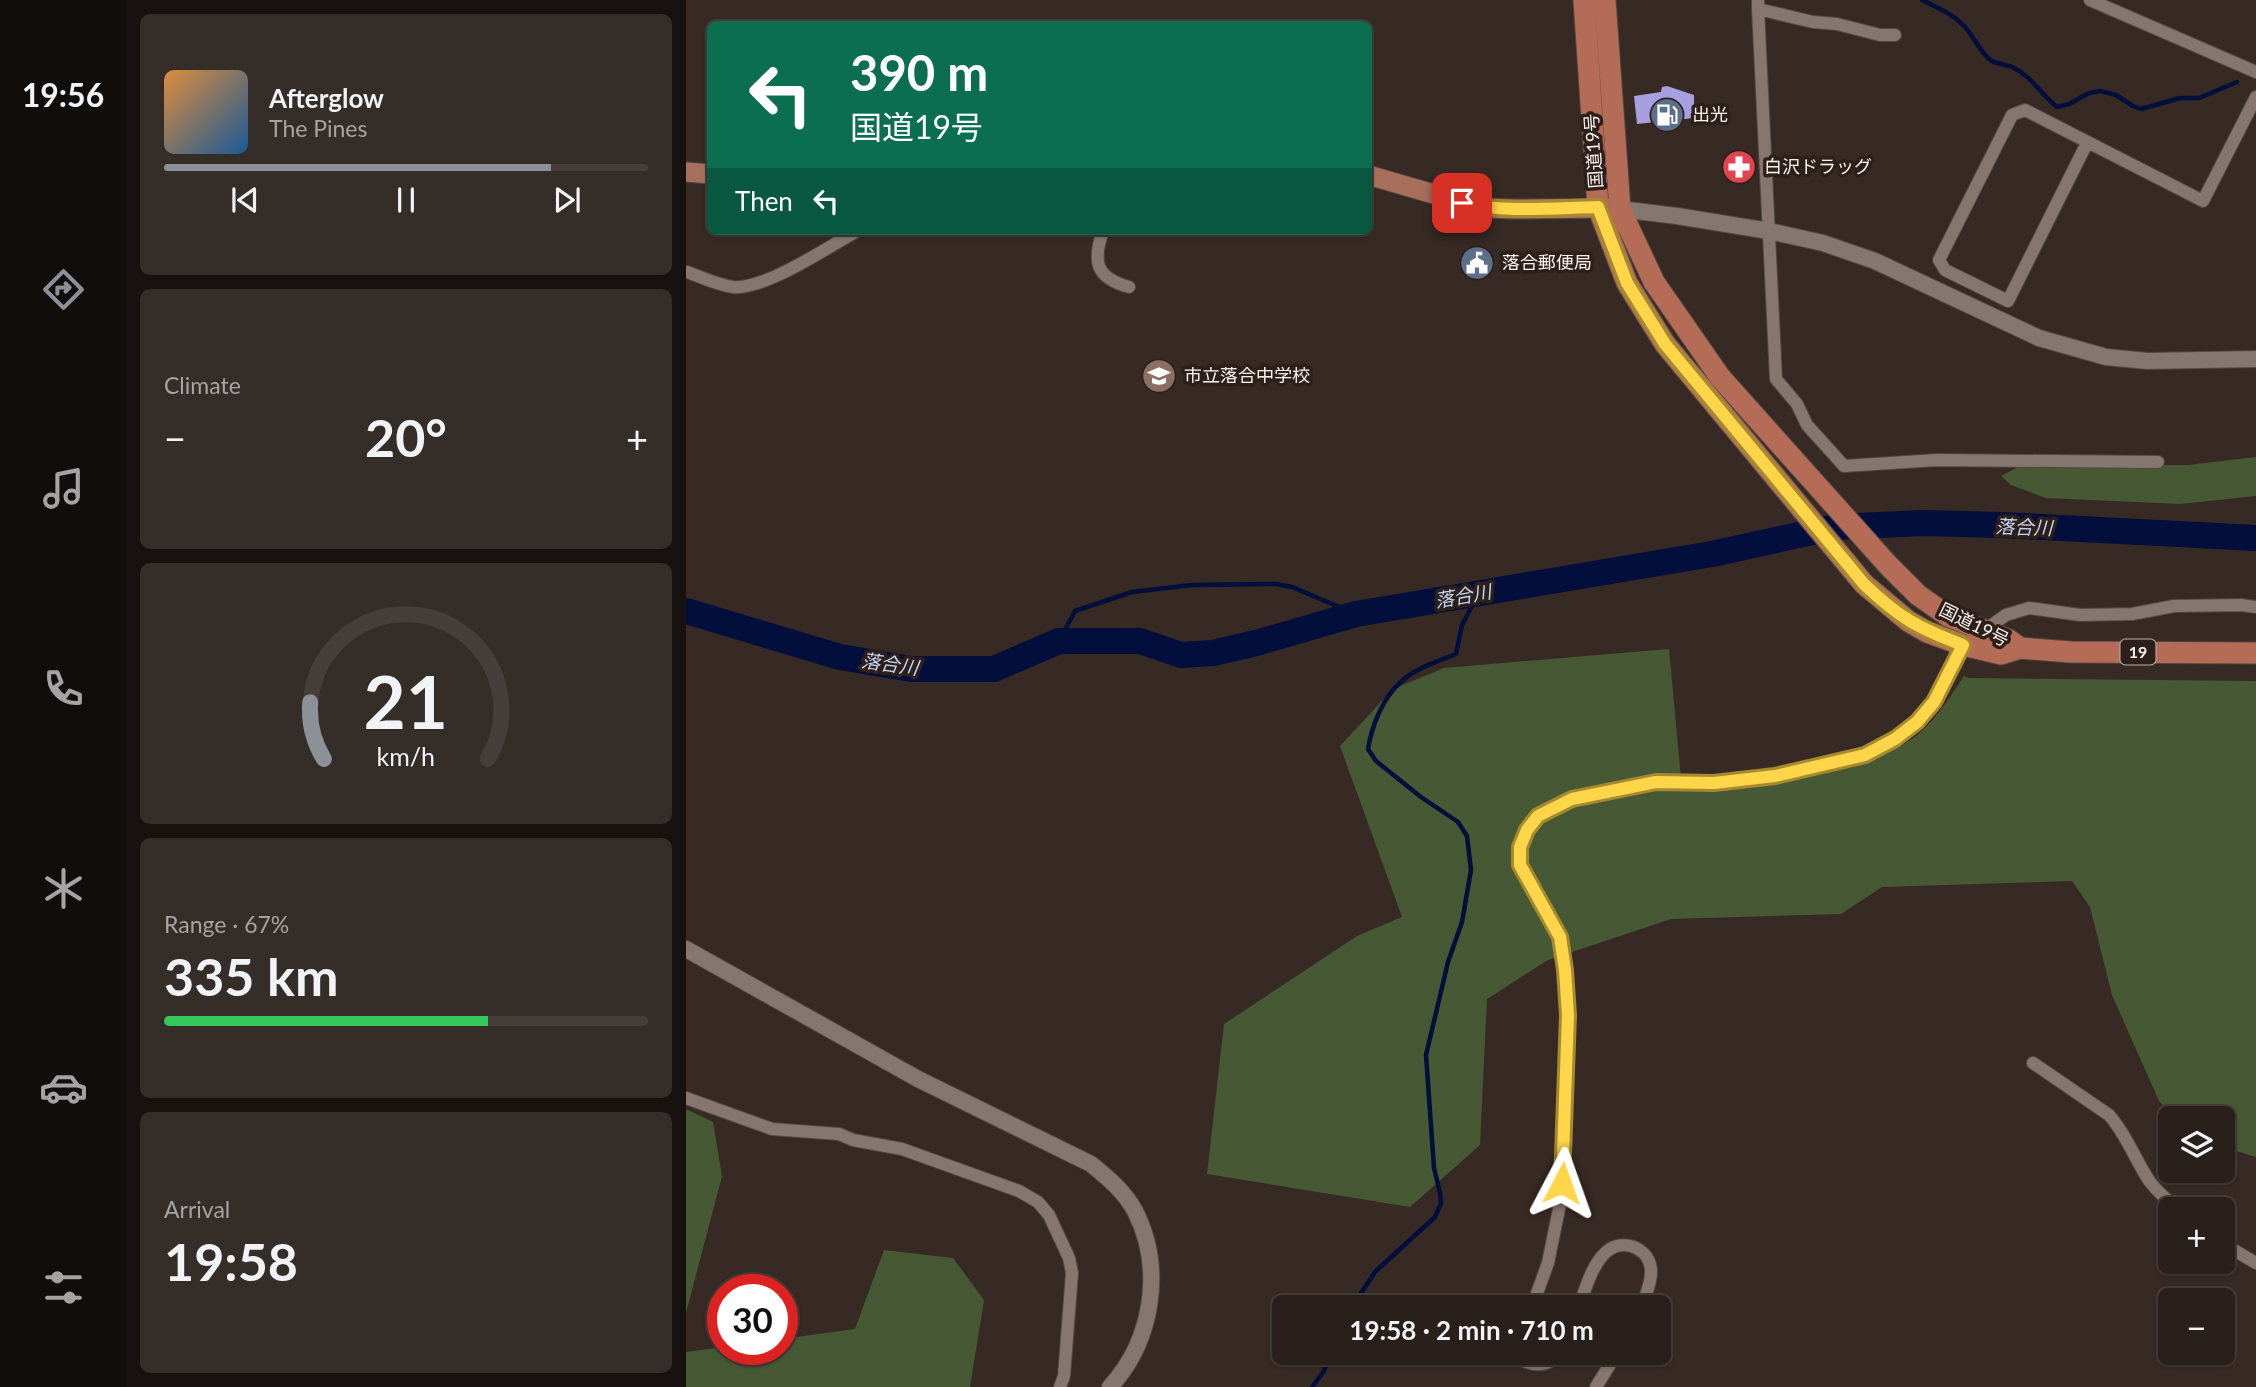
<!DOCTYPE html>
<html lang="en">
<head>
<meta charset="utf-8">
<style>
  :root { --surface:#29201b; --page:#352d28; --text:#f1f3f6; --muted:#a5a3a3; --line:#453e3a; --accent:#8c9099 }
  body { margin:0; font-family:Lato,"Noto Sans JP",sans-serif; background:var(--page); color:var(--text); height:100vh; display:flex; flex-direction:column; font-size:26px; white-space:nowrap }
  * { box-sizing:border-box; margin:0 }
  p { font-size:23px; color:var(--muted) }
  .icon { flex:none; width:38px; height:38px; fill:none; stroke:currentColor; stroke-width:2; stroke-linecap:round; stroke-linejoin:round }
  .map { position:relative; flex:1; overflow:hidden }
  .drawer { display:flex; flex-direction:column; gap:14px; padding:14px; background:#17120f; width:560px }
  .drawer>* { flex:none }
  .banner { position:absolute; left:21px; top:21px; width:665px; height:214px; border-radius:10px; box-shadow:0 2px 5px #0004,0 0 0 2px var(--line); background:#0b6e4f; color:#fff; overflow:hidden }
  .controls { position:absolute; left:1472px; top:1106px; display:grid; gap:14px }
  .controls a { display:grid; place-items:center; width:77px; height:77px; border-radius:10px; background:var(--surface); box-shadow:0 2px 5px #0004,0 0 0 2px var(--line); font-size:35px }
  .speed { position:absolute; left:21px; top:1274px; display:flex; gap:14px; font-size:35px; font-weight:700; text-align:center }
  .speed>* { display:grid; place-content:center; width:91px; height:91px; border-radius:50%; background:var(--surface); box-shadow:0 2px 5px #0004,0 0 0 2px var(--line); line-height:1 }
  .speed .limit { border:10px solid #d22; background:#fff; color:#111 }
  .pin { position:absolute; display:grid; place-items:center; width:60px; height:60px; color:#fff; margin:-30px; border-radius:14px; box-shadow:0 4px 10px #0006 }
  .me { position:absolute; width:77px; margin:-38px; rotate:4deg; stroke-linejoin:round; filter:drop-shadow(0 0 5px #0008) }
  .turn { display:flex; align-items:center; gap:24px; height:147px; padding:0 28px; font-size:32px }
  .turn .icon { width:91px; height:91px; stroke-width:2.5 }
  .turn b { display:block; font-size:49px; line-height:60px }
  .then { display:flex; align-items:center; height:66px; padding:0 28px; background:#0003; gap:14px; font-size:26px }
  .big { font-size:52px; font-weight:700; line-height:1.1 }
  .drawer .widget { flex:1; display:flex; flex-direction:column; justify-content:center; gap:10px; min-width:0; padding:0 24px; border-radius:10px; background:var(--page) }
  .drawer .dial { align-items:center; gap:0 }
  .dial svg { height:182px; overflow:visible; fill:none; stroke:var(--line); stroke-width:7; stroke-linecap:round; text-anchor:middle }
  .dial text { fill:var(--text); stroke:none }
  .song { display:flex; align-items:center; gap:21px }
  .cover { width:84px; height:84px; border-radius:10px; background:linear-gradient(135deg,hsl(30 70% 55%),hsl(210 70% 35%)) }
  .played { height:7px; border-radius:4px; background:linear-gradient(90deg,var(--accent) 80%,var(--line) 80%) }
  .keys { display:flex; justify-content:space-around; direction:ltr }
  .heat { display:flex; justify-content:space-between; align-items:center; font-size:38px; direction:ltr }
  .charge { height:10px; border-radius:5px; background:linear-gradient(90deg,#34c759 67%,var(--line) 0) }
  .trip { position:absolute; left:586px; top:1295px; width:399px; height:70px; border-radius:10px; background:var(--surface); box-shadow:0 2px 5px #0004,0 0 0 2px var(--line); font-weight:700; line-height:70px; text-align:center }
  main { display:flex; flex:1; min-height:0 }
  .dock { display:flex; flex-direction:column; width:126px; justify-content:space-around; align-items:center; background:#100d0b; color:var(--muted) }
  .dock .icon { width:49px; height:49px }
  .dock .selected { color:var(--accent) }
  .dock b { font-size:32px; color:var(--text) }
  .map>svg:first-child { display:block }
</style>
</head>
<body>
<main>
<nav class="dock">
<b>19:56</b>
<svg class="icon selected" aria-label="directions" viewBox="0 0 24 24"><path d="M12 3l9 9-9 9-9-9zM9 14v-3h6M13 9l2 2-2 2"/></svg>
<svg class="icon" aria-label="music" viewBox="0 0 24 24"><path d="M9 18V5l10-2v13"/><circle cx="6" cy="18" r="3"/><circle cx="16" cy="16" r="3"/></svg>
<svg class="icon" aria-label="phone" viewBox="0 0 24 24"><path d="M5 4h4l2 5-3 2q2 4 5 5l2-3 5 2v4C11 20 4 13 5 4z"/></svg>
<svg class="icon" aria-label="climate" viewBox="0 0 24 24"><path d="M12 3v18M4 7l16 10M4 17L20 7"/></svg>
<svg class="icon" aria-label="car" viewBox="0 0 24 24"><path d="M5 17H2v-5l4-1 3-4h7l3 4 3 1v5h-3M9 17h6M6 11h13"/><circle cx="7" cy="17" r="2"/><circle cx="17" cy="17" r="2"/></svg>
<svg class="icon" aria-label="filters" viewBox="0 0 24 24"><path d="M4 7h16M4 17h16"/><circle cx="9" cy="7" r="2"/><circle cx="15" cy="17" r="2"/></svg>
</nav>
<section class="drawer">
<div class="widget">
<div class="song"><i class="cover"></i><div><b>Afterglow</b><p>The Pines</p></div></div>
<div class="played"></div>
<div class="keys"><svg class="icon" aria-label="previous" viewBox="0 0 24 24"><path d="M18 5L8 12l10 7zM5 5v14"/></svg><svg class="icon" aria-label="pause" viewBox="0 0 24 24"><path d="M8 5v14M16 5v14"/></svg><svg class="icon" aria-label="next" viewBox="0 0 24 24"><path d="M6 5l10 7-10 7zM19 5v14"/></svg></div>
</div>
<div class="widget"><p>Climate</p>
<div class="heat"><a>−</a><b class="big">20°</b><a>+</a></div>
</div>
<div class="widget dial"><svg viewBox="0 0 100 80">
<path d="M14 69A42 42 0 1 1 86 69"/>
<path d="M14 69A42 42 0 0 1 8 44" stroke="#8c9099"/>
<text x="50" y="56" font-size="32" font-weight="700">21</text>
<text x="50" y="72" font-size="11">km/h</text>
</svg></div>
<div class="widget"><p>Range · 67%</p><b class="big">335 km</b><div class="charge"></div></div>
<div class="widget"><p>Arrival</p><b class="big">19:58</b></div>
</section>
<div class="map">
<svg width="1570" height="1387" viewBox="0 0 1570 1387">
  <rect width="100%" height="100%" fill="#372a24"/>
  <!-- green -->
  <path fill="#475934" d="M1570,457V496L1494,504L1360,498L1325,485L1315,476L1336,465H1502Z
    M983,649L996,789C1050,789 1095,783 1148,769C1175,762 1205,754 1227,738C1249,722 1263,698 1278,676L1282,678L1570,681V1157L1537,1147L1536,1118H1490L1473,1101L1426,995L1404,907L1386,881L1196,887L1155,914L985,919L862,960L801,999L794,1145L724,1207L521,1174L538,1024L671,936L716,917L654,746L707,689L758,668Z
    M0,1109L27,1122L36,1176L0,1313Z
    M198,1250L267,1258L298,1300L284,1387H0V1352L37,1347V1349H96V1339L169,1329Z"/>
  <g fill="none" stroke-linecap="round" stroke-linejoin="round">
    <!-- stream -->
    <path stroke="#020e3b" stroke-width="4.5" d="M1236,0C1250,7 1267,14 1278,26C1287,35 1292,48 1301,57C1308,65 1317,63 1326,67C1346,76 1355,95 1371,107L1383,104L1403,93L1414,91L1430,95L1447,106L1455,109L1494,98H1513L1551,82
      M373,641L389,611L446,592L506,585L590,584L606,587L670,614
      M666,1307L689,1272L749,1217L755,1203L754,1193L748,1168L740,1055L762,962L776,922L785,870L781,836L772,822L735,797L690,761L682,749C686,725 697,697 716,681C730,668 753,661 770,654L776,625L793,593
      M626,1387L638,1371L644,1353"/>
    <!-- river -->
    <path stroke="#020e3b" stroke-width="26" d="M0,611L154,657L225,669H308L373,641H454L495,655L527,653L574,642L670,614L1026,554L1149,527L1238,523L1316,525L1570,538"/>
  </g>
  <!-- building -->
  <path fill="#a8a0de" d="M981,86L1008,95V118L951,124L948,96L975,92L976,87Z"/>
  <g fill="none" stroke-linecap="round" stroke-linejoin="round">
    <!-- minor casing -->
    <g stroke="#534843" stroke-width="14">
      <path id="minor" d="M1072,0V9L1127,22L1151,24L1194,35H1209
        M1404,0L1570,72
        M1072,9L1090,379L1111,404L1121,425L1158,466L1251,460L1472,462
        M1401,143L1322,301L1259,270L1253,260L1326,115L1339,110L1517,201L1570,97
        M417,231C406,262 410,278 443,287
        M1,272C15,277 32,285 47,287C79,290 142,247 171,231
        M1296,632L1320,615L1343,608L1394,615L1446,614L1488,606L1555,605L1570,607
        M1347,1063L1423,1115C1441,1135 1449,1160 1464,1182C1472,1192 1482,1201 1492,1209
        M0,1098L86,1129L153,1134L167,1140L216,1149L333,1191L352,1202L363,1215L383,1258L386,1273L378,1376L374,1387
        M1536,1243L1570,1263
        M846,1307L862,1263L874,1204L878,1162L882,1015L879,970L874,938L834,865V847L841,830L852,816L886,799L970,782L1028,783L1089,776L1179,755L1209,739L1232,722L1248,702L1277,645L1281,642
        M893,1307C899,1290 907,1260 924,1249C941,1239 964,1250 965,1270C966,1282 959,1296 956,1307
        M834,1353L838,1361C852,1367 864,1365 874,1353
        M910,1387L931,1353"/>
    </g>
    <!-- tertiary casing -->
    <g stroke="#534843" stroke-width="18">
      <path id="tertiary" d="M934,209L991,216L1083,231L1137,243L1189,261L1353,338L1420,357L1461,361L1570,359
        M0,949L232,1079L405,1164C421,1177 439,1192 449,1211C478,1268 467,1340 424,1387"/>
    </g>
    <!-- primary casing -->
    <g stroke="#534843" stroke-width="21">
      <path id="primary" d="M0,172L24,174
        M682,175L796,208L828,209L926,208"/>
    </g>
    <!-- trunk casing -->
    <g stroke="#534843" stroke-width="23">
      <path id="trunk" d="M898,0L912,207L941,283L979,344L1178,584L1222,621L1241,632L1277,645L1315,654L1334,648L1385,652L1570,653
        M919,0L934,209L968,282L1034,377L1202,565L1232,595L1262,616L1323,640L1334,648"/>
    </g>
    <!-- minor -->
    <use href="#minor" stroke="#85766f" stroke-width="12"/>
    <!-- tertiary -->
    <use href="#tertiary" stroke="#85766f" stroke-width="16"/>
    <!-- primary -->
    <use href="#primary" stroke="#a86f5d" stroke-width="19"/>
    <!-- trunk -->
    <use href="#trunk" stroke="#b46c57" stroke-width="21"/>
  </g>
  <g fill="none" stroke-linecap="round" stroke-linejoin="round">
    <!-- route casing -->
    <g stroke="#a68a30" stroke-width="18">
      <path id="route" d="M776,203C820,213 867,208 912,207L941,283L979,344L1178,584C1212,617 1232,628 1277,645L1248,702L1231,722L1209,739L1179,755L1089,776L1028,783L970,782L886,799L852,816L841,830L834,847V865L874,937L879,970L882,1015L876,1183"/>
    </g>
    <!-- route -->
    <use href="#route" stroke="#ffd54a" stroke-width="12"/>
  </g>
  <!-- icons -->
  <defs>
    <g id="fuel-disc" transform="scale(1.75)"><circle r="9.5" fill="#5c6f8a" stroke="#2d201b"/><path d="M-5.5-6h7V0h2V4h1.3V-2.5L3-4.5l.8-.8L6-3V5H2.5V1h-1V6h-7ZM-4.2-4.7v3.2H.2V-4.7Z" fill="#fff"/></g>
    <g id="pharmacy-disc" transform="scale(1.75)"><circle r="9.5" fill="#e0444e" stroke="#2d201b"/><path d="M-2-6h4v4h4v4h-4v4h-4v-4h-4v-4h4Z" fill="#fff"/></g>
    <g id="civic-disc" transform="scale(1.75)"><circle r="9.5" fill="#5c6f8a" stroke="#2d201b"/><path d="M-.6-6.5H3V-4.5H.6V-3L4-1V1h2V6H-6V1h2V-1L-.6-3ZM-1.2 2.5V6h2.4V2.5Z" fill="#fff"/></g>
    <g id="school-disc" transform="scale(1.75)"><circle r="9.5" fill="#8d6e63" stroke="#2d201b"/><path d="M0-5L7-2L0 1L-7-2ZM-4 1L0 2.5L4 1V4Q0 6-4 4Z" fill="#fff"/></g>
  </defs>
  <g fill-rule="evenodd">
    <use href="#fuel-disc" x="981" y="115"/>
    <use href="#pharmacy-disc" x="1053" y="167"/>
    <use href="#civic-disc" x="791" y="263"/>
    <use href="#school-disc" x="473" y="376"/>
  </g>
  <g text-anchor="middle" stroke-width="7" stroke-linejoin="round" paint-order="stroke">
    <!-- shield labels -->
    <rect fill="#2d201b" stroke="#bcb2ae" stroke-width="2" x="1434.5" y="639.5" width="35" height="25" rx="5"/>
    <g font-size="16" font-weight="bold" fill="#faf1ed">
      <text x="1452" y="658">19</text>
    </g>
    <!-- poi labels -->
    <g font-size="18" fill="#faf1ed" stroke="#2d201b" text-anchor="start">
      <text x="1006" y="121">出光</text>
      <text x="1078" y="173">白沢ドラッグ</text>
      <text x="816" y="269">落合郵便局</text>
      <text x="498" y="382">市立落合中学校</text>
    </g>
    <!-- street labels -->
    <g font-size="18" fill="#faf1ed" stroke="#2d201b">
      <text transform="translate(908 151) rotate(-94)" y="6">国道19号</text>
      <text transform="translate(1288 625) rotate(26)" y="6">国道19号</text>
    </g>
    <!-- water labels -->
    <g font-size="19" font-style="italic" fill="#c6d6f6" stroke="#2d201b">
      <text transform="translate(1338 527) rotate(2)" y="7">落合川</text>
      <text transform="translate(777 596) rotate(-10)" y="7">落合川</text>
      <text transform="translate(204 664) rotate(8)" y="7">落合川</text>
    </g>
  </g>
</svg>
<div class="controls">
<a><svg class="icon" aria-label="layers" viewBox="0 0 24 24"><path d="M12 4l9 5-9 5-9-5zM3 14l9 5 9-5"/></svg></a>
<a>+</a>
<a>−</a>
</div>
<div class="speed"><div class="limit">30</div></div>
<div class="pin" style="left:776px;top:203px;background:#d93025"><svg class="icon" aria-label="arrive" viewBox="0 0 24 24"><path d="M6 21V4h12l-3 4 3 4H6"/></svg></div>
<svg class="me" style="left:876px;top:1183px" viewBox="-20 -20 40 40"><path d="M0-17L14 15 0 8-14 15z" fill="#ffd54a" stroke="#fff" stroke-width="4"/></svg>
<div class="trip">19:58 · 2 min · 710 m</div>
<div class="banner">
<div class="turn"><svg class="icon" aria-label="left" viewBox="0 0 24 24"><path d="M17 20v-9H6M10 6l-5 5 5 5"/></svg><div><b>390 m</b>国道19号</div></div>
<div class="then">Then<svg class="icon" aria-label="left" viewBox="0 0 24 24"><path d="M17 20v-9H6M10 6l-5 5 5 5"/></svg></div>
</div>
</div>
</main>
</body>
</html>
